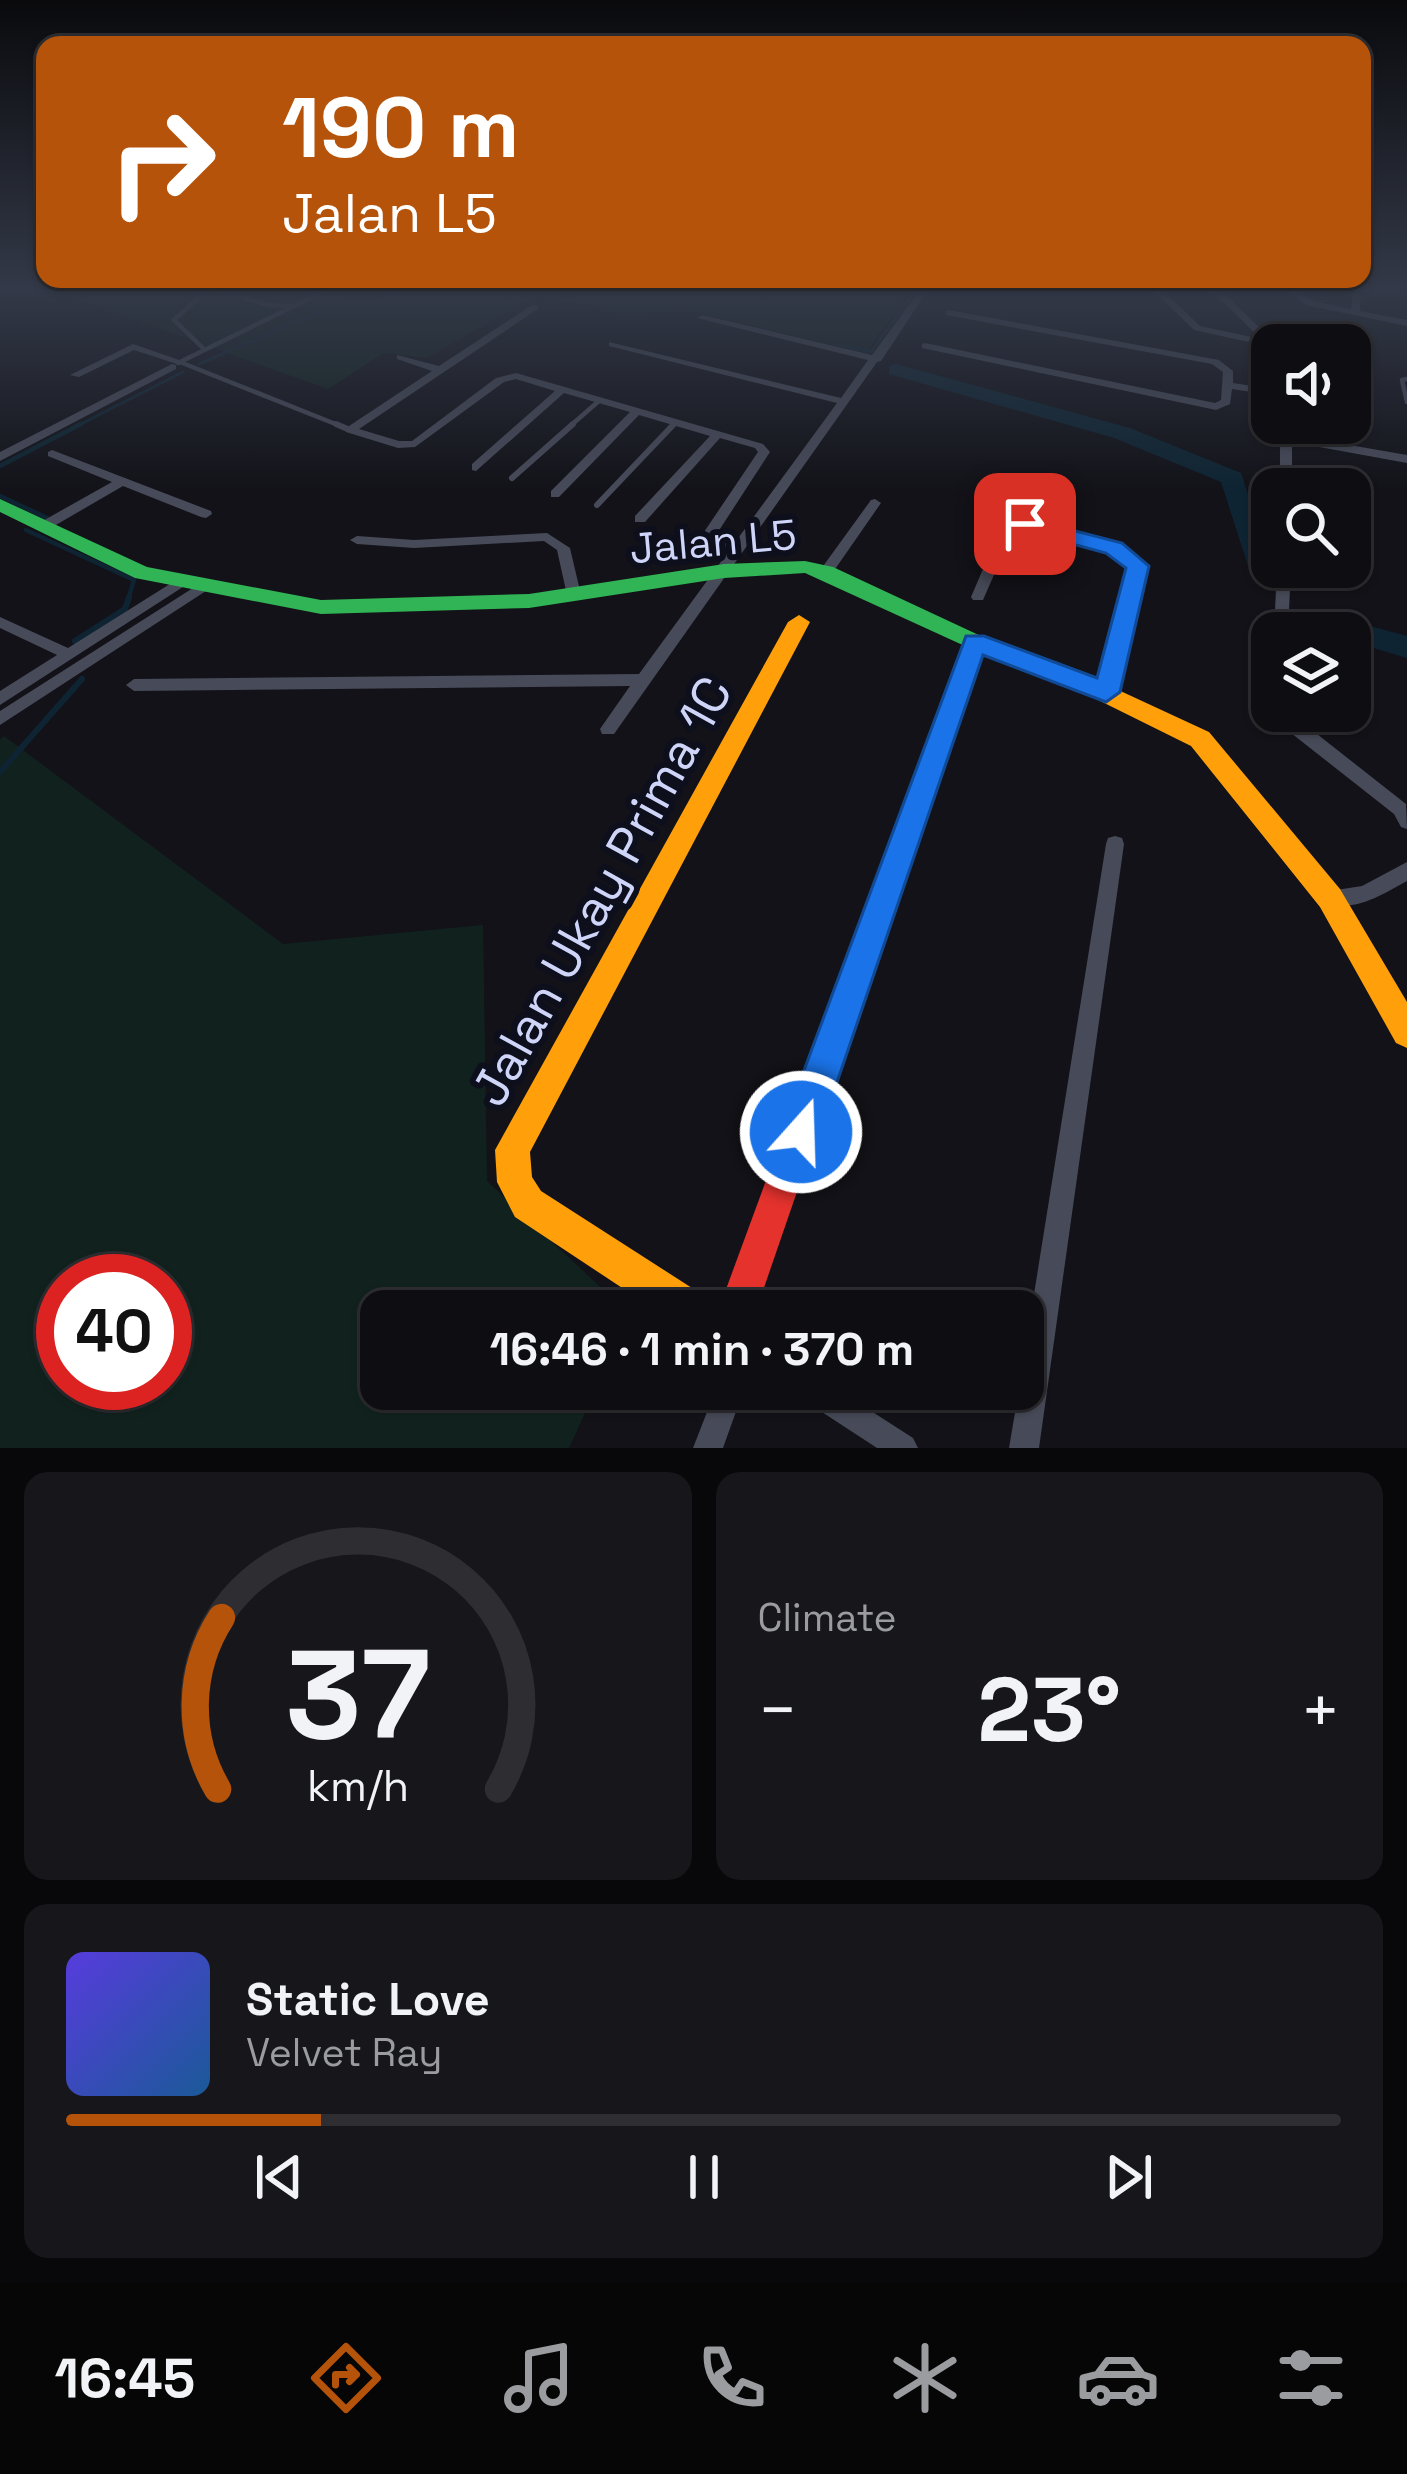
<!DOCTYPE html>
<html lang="en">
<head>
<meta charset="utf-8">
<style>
  :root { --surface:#0e0e12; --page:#17171b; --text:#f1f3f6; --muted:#9b9c9f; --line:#2e2e32; --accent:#b45309 }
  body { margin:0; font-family:"Space Grotesk",sans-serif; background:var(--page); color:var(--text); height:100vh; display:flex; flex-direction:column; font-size:45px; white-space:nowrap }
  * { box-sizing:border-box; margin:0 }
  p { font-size:39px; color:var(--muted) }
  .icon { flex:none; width:66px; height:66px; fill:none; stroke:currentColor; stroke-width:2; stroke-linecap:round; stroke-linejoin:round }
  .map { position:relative; height:1448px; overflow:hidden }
  .drawer { display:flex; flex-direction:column; gap:24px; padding:24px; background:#08080a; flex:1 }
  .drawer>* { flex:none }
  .guide { position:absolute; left:36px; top:36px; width:1335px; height:252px; border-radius:24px; box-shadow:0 3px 9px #0004,0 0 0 3px var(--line); background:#b45309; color:#fff; overflow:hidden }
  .controls { position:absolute; left:1251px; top:324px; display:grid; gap:24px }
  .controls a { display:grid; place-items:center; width:120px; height:120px; border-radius:24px; background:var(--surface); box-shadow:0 3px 9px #0004,0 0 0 3px var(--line); font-size:60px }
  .speed { position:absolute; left:36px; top:1254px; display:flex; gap:24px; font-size:60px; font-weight:700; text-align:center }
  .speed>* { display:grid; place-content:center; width:156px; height:156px; border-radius:50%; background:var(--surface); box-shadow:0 3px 9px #0004,0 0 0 3px var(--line); line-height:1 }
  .speed .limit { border:18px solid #d22; background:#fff; color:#111 }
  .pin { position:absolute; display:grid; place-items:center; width:102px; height:102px; color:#fff; margin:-51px; border-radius:24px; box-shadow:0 6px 18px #0006 }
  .me { position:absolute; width:132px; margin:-66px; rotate:20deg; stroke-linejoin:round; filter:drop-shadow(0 0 9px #0008) }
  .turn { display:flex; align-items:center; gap:42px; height:252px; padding:0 48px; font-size:54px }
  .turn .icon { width:156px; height:156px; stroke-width:2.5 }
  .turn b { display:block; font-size:84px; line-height:102px }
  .big { font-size:90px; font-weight:600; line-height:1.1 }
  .drawer .widget { flex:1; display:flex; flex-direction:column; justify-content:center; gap:18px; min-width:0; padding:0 42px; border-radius:24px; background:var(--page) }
  .drawer .dial { align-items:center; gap:0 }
  .dial svg { height:312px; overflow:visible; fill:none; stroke:var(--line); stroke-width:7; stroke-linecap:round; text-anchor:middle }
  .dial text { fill:var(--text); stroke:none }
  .song { display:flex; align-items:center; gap:36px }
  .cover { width:144px; height:144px; border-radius:18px; background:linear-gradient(135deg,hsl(250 70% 55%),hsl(210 70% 35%)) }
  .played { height:12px; border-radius:6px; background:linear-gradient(90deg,var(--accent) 20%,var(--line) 20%) }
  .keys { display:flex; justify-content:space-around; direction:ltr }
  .heat { display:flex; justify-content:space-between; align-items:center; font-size:66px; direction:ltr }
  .drawer .tiles { flex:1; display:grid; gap:24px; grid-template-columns:1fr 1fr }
  .widget:last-child { grid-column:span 2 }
  .trip { position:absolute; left:360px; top:1290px; width:684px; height:120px; border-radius:24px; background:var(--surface); box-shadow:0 3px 9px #0004,0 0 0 3px var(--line); font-weight:600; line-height:120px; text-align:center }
  .menu { display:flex; height:192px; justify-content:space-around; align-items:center; background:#060607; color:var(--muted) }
  .menu .icon { width:84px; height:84px }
  .menu .active { color:var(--accent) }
  .menu b { font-size:54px; color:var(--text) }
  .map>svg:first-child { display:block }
</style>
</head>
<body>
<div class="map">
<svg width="1407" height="1448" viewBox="0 0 1407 1448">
  <rect width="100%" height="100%" fill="#121218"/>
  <!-- green -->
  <path fill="#11221e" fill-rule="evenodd" d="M52,290H910L866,353L689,310L624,313L537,296L427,358L383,353L328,389Z
    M4,736L283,944L483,925L487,1181L626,1311H381V1389H596L569,1448H0V740ZM63,1281H165V1383H63Z"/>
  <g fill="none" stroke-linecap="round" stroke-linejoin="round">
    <!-- stream-far2 -->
    <path stroke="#0e2432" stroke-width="3" d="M835,344L871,352L916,290
      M199,364L328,308L374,302L410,290
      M75,427L183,372"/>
    <!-- stream-far1 -->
    <path stroke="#0e2432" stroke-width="4.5" d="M0,466L81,424
      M0,496L47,518
      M26,530L134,580L128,600"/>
    <!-- stream -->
    <path stroke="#0e2432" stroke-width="6" d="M75,641L125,609L129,597
      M0,772L82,679"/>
    <!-- river -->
    <path fill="#0e2432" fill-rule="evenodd" d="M896,364L1130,428L1241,473L1272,567H1286L1272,576L1248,566L1221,482L1114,438L889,374V366Z
      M1308,609L1407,636V658L1350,641V633H1321L1298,626L1293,619L1298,612Z"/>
    <!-- lane-far1 -->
    <path stroke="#474a58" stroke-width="4.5" d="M219,290L268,305L293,306
      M203,348L174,320L207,290
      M180,362L343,427
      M178,363L327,290
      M1407,379L1402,380L1407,402
      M569,427L600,400
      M671,427L676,422"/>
    <!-- lane -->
    <path stroke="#474a58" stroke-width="6" d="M336,424L350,430
      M512,478L573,424
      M597,505L674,424"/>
    <!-- street -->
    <path fill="#474a58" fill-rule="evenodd" d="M920,290H928L881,361L877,362L614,734H602L600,729L630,686L134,691L126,685L134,679L639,674L731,548L714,544L704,532L758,452L755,448L720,438L645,522H635V516L710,436L639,415L559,497H551V491L630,412L564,393L476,471L472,470V464L555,391L516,379L504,382L415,447L398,448L346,432V428L432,371L397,359V355L439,366L532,305H538V309L359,429L399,441H412L496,378L516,373L763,444L770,452L718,532L724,538L736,541L837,403L609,346V342L841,398L868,360L697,318L702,315L872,355Z
      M1153,290H1162L1200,326L1261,339L1211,290H1220L1277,344L1272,347L1194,330Z
      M1286,290H1295L1312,301L1351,309L1353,290H1361L1360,311L1407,320V326L1306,305Z
      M949,310L1219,360L1233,371V383L1272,389V395L1232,389L1230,404L1216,410L922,348V344L925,343L1215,403L1221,400L1223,372L1212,364L946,315V311Z
      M133,344L185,362L180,365L134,350L79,377L70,375Z
      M172,364L176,365V369L0,461V452Z
      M1280,423H1292V435L1407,455V463L1292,442V489H1280Z
      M52,450L211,511L212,514L206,518L201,517L123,486L49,529H39V523L112,482L48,456V452Z
      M875,499L881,503L831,575H821V569L871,500Z
      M1015,522L1050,525L1138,555L1147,573L1112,696H1100L1098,692L1133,573L1128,561L1044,532L1018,530L1011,536L983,600H973L971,597L998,534Z
      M547,533L570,548L581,595L579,598H569L567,595L557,550L544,541L414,548L357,544L350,540L357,536L414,540Z
      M1277,567H1291L1288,633H1274Z
      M181,577L188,582L186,585L0,705V691L57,655L0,628V617L68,648Z
      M204,581L211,586L209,589L0,725V711Z
      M1277,711H1294L1303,723L1406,804L1407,829L1401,827L1394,814L1291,733Z
      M1115,836L1122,838L1124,844L1039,1448H1009L1019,1389H1023V1363L1106,844L1108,838Z
      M1407,862V881C1380,896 1355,912 1323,904L1320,898L1323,892L1362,886Z
      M716,1389H744L723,1448H693Z
      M798,1389H837L913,1438L918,1448H877L802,1399Z"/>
    <!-- fast -->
    <path fill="#30b455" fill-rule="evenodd" d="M0,499L147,567L321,600L529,594L724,564L805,561L833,567L983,637L1096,679L1100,685L1096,691H1080L967,647L805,573L724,578L529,608L321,614L135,578L0,512Z"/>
    <!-- slow -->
    <path fill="#ff9f0a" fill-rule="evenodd" d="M799,615L810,622L530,1152L532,1177L541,1191L706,1297L711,1311H657L515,1217L497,1182L495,1150L788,622Z
      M1088,676L1209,732L1340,889L1407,1002V1048L1396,1043L1320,907L1191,746L1080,691L1076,685L1080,679Z"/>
    <!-- jam -->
    <path fill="#e5322d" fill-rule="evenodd" d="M975,634L986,642L756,1311H718L964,642Z"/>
  </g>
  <!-- sky -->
  <linearGradient id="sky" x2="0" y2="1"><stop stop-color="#0a0a0d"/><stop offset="0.59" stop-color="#333948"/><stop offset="1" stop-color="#333948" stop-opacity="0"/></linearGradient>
  <rect width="1407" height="492" fill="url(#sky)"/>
  <!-- route -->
  <path fill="#1a73e8" stroke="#114b97" stroke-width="3" d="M1025,518L1122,543L1149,566L1120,692L1106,702L983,655L820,1132L815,1146L801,1152L787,1146L781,1132L966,636H984L1097,678L1126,568L1106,553L1017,529V520Z"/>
  <g text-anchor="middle" stroke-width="12" stroke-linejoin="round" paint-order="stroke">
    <!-- street labels -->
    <g font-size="42" fill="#ced5f9" stroke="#0e0f1c">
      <text transform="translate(713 541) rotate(-5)" y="15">Jalan L5</text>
    </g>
    <!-- near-street labels -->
    <g font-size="51" fill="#ced5f9" stroke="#0e0f1c">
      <text transform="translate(601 891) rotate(-61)" y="18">Jalan Ukay Prima 1C</text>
    </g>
  </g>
</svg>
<div class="controls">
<a><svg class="icon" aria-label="sound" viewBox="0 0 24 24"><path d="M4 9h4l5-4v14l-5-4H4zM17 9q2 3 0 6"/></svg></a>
<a><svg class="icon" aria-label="search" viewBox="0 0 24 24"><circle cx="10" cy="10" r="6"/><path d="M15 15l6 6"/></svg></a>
<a><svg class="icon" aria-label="layers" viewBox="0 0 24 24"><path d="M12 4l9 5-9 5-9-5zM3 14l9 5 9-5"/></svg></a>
</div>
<div class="speed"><div class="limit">40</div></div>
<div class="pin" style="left:1025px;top:524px;background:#d93025"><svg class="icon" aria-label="arrive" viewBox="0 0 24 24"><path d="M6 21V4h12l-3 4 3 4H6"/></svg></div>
<svg class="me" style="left:801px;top:1132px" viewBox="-20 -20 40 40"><circle r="17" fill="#1a73e8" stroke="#fff" stroke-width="3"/><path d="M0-11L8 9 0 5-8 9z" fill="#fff"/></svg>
<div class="trip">16:46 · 1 min · 370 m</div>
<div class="guide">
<div class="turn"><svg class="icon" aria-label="right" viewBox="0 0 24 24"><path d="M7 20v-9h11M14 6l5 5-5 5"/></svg><div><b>190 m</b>Jalan L5</div></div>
</div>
</div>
<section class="drawer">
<div class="tiles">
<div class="widget dial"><svg viewBox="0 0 100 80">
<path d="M14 69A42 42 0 1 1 86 69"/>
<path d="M14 69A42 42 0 0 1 15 25" stroke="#b45309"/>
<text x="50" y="56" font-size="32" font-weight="700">37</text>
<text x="50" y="72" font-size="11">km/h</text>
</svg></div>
<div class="widget"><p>Climate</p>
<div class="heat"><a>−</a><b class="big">23°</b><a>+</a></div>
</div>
<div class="widget">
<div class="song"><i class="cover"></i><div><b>Static Love</b><p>Velvet Ray</p></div></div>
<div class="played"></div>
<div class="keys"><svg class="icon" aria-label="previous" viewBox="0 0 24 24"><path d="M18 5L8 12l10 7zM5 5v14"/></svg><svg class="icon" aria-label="pause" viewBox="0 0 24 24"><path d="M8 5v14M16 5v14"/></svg><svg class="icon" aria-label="next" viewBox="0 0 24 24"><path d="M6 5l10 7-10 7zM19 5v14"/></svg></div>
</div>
</div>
</section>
<nav class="menu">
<b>16:45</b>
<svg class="icon active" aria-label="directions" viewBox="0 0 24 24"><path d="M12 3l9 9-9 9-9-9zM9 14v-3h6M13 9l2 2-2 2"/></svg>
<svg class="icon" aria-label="music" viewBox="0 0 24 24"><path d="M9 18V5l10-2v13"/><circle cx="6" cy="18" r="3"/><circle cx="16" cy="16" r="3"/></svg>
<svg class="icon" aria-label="phone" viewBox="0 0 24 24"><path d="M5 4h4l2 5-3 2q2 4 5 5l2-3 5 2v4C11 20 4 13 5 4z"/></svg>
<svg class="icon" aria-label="climate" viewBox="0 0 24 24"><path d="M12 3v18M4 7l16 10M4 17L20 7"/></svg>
<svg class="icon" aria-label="car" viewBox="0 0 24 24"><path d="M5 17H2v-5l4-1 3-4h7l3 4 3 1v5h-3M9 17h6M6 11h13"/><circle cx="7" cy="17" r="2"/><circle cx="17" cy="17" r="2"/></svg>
<svg class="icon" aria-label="filters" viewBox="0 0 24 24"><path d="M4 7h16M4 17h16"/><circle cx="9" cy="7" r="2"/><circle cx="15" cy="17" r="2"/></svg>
</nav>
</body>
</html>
